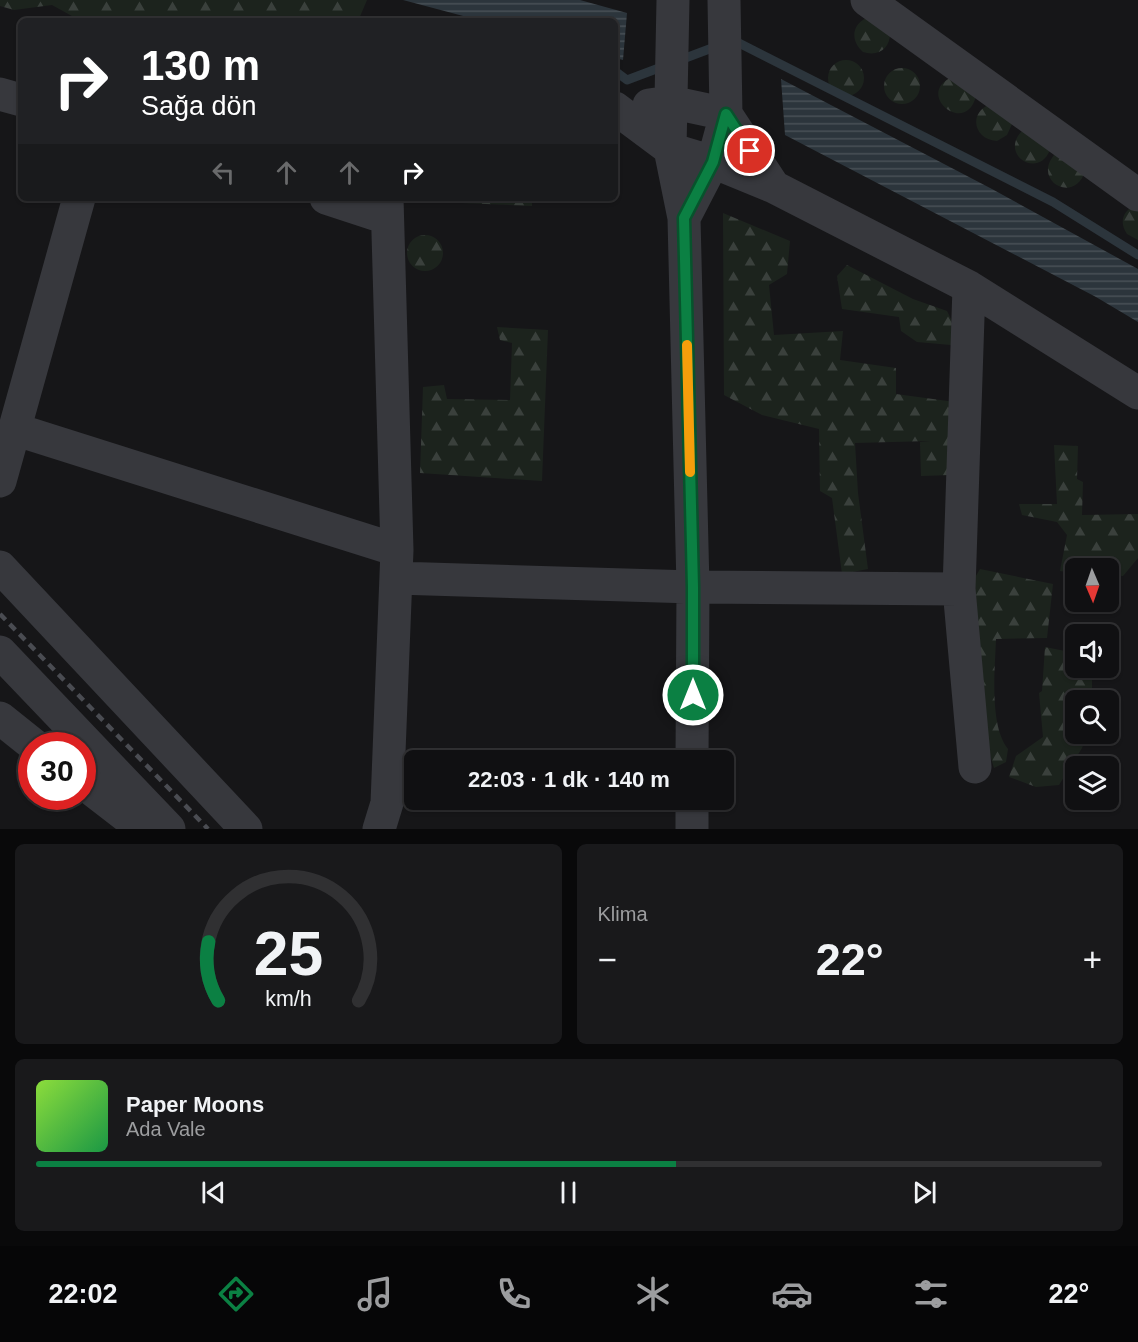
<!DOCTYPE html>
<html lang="tr">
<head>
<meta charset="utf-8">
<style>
  :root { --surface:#101012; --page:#19191b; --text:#f1f3f6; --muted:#9c9d9f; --line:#303032; --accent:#0b8043 }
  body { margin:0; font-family:Helvetica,sans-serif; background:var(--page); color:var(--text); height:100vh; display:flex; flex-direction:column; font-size:22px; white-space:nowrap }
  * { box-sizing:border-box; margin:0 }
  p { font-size:20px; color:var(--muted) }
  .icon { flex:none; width:33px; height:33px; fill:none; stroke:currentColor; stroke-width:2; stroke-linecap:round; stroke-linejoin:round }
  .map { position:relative; height:829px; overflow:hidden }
  .details { display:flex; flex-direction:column; gap:15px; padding:15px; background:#09090a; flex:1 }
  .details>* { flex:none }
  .hud { position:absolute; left:18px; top:18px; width:600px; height:183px; border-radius:9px; box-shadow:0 2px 4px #0004,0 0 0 2px var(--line); background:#202124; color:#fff; overflow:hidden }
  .needle { width:39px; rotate:178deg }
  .buttons { position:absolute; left:1065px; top:558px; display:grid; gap:12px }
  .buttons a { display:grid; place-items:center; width:54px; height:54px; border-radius:9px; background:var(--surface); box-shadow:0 2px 4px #0004,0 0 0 2px var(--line); font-size:30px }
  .speed { position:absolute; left:18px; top:732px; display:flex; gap:12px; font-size:30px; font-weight:700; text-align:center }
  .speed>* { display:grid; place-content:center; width:78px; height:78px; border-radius:50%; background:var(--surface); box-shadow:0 2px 4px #0004,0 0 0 2px var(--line); line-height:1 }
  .speed .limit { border:9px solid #d22; background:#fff; color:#111 }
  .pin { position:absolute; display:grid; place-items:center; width:51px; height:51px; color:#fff; margin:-26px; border:3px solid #fff; border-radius:50%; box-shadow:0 2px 6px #0007 }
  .me { position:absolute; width:66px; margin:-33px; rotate:0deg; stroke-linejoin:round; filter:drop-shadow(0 0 4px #0008) }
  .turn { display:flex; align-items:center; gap:21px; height:126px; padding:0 24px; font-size:27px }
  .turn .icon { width:78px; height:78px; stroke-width:2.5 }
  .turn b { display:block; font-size:42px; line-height:51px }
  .lanes { display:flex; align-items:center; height:57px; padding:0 24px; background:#0003; justify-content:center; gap:30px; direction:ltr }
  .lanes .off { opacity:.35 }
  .big { font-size:45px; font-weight:600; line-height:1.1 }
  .details .card { flex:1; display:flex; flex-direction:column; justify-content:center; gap:9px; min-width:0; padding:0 21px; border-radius:9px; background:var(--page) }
  .details .dial { align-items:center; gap:0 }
  .dial svg { height:156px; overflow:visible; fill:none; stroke:var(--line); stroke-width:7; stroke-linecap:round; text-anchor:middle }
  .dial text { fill:var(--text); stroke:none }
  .song { display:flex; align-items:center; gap:18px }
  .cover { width:72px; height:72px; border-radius:9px; background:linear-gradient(135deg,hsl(90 70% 55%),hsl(140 70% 35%)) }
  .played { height:6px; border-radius:3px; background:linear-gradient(90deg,var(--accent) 60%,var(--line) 60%) }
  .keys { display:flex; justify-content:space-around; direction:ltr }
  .heat { display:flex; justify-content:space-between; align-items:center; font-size:33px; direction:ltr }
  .details .tiles { flex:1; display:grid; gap:15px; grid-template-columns:1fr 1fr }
  .card:last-child { grid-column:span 2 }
  .trip { position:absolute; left:404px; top:750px; width:330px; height:60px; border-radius:9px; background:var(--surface); box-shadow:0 2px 4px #0004,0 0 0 2px var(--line); font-weight:600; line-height:60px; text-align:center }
  .tab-bar { display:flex; height:96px; justify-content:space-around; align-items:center; background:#060607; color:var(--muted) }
  .tab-bar .icon { width:42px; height:42px }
  .tab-bar .active { color:var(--accent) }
  .tab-bar b { font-size:27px; color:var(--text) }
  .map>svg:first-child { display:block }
</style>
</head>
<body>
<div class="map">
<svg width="1138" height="829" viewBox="0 0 1138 829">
  <defs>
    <pattern id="forest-firs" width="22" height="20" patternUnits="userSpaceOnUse" patternTransform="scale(1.5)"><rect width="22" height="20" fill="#1c231d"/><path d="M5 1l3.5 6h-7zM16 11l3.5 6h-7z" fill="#3a403c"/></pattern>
    <pattern id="water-rules" width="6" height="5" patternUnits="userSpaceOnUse" patternTransform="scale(1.5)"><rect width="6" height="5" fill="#2c353c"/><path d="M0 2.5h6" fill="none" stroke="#485056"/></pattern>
  </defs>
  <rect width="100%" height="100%" fill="#161618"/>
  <!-- forest -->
  <path fill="url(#forest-firs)" d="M0,0H367L358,21H81L52,5L14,10L0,6Z
    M866,18L890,31C891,48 879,57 863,52C851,41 851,26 866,18Z
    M828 78a18 18 0 1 1 36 0a18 18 0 1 1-36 0Z
    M884 86a18 18 0 1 1 36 0a18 18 0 1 1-36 0Z
    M952,77L976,96C966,137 914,94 952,77Z
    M988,105L1012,124L1007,135L997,141C975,140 968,115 988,105Z
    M1022,131L1050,150C1038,180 999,154 1022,131Z
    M1055,154L1085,171C1075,205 1031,181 1055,154Z
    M414,198H532V206L414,201Z
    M1138,204V240L1127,234C1118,221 1124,209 1138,204Z
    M723,213L790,241L787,274L769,285L774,335L843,331L840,360L896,368V394L955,402L952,475L921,476L920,442L930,441L855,443L858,493L868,569L842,574L832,498L820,491L819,429L762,415L724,395Z
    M407 253a18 18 0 1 1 36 0a18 18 0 1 1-36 0Z
    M847,265L913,299L947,311L955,327L951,345L917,342L901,331L899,317L842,309L837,276Z
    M497,327L548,330L542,481L420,473L423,387L444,385L447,399L510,400L512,343L500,340Z
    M1054,445L1078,446L1077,479L1083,482L1082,515L1138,514V558L1123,576L1109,575L1108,568H1076L1075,573L1060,571L1067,535L1057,522L1022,515L1019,504H1057Z
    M980,569L1053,584L1047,638L996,639C995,669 989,725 1008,749L1006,762L994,768L983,732L970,586Z
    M1045,647L1075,653L1076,668H1092V700H1076V734H1087L1082,748L1059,785L1036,787L1009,777L1016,756L1043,737L1039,693L1042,691Z"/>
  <!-- water -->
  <path fill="url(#water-rules)" d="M403,0H580L627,13L623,60L615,58V21H482Z
    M781,79L992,189L1138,269V322L1096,297L785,135Z"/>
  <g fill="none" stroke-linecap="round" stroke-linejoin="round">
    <!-- stream -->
    <path stroke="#2c353c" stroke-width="9" d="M733,40L1053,202L1138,255
      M615,71L627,80L720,45"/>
    <!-- street -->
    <path stroke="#37383d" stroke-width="33" d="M673,0L670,149L684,218L693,587L692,760
      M867,0L1138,195
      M0,94L21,100
      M649,105L670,102L726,114L774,187
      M615,108L670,149L713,162L774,187L969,287L1138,393
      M326,198L387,218
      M684,218L713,162L726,114L724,0
      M969,287L959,589L975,767
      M14,429L397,550
      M0,481L79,198
      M0,567L246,829
      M396,578L693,587L959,589
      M0,652L169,829
      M0,718L35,746
      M82,782L143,829
      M379,829L387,803L397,550L387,198
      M692,829V800"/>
    <!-- rail -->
    <path stroke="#4a4c52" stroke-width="4.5" stroke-dasharray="8 6" stroke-linecap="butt" d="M0,614L208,829"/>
  </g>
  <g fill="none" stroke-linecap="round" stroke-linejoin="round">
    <!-- route casing -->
    <g stroke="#07532c" stroke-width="15">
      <path id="route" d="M693,695V587L684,218L713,162L726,114L750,151"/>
    </g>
    <!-- route -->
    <use href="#route" stroke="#0b8043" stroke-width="10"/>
    <!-- slow -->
    <path stroke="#f59e0b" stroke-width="10" d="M687,345L690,472"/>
  </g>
</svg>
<div class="buttons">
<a><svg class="needle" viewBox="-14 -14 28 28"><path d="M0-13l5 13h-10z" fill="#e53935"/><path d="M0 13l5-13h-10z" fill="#9c9d9f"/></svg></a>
<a><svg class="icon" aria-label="sound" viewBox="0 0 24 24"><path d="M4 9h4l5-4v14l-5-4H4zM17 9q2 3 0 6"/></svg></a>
<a><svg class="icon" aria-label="search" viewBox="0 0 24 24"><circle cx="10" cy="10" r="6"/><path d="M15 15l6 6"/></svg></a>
<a><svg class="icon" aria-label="layers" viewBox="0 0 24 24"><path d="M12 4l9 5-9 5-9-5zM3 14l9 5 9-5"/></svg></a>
</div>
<div class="speed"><div class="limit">30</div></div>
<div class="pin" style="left:750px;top:151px;background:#d93025"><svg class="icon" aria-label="arrive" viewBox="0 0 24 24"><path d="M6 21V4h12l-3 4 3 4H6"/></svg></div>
<svg class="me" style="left:693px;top:695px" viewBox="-20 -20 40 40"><circle r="17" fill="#0b8043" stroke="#fff" stroke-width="3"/><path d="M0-11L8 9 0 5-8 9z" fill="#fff"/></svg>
<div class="trip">22:03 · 1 dk · 140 m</div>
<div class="hud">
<div class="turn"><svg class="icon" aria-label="right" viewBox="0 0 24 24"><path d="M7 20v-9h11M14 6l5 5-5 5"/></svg><div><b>130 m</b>Sağa dön</div></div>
<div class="lanes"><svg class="icon off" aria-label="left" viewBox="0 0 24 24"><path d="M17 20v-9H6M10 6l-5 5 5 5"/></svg><svg class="icon off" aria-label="ahead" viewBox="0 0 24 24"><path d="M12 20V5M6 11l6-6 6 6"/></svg><svg class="icon off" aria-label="ahead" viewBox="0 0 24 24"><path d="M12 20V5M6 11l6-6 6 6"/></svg><svg class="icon" aria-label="right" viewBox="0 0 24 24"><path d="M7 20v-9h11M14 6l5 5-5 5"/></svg></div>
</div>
</div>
<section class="details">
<div class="tiles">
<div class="card dial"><svg viewBox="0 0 100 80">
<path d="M14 69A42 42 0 1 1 86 69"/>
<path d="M14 69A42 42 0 0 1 9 39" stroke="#0b8043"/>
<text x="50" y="56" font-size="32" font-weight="700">25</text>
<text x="50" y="72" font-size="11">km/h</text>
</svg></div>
<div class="card"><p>Klima</p>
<div class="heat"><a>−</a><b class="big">22°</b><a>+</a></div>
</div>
<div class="card">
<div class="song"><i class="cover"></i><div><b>Paper Moons</b><p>Ada Vale</p></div></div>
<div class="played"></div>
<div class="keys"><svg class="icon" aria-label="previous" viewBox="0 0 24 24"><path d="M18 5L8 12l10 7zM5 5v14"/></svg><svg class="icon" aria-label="pause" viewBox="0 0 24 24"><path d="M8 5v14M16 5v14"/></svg><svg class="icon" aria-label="next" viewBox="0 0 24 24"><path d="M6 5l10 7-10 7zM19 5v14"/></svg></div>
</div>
</div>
</section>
<nav class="tab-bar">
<b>22:02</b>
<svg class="icon active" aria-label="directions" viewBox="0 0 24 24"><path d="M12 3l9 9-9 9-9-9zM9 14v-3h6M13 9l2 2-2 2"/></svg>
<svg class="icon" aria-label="music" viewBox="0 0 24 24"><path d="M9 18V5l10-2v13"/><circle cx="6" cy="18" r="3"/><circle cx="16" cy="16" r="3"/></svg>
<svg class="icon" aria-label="phone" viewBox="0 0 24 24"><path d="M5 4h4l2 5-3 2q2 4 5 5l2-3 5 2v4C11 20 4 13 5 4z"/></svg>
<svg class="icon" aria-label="climate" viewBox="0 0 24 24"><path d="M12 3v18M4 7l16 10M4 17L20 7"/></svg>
<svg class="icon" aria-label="car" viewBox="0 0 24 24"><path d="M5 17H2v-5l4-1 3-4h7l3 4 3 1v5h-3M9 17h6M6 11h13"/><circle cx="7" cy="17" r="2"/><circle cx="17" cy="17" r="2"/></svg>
<svg class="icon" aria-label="filters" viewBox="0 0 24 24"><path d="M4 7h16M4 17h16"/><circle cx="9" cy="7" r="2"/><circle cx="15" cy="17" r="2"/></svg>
<b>22°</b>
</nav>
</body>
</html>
